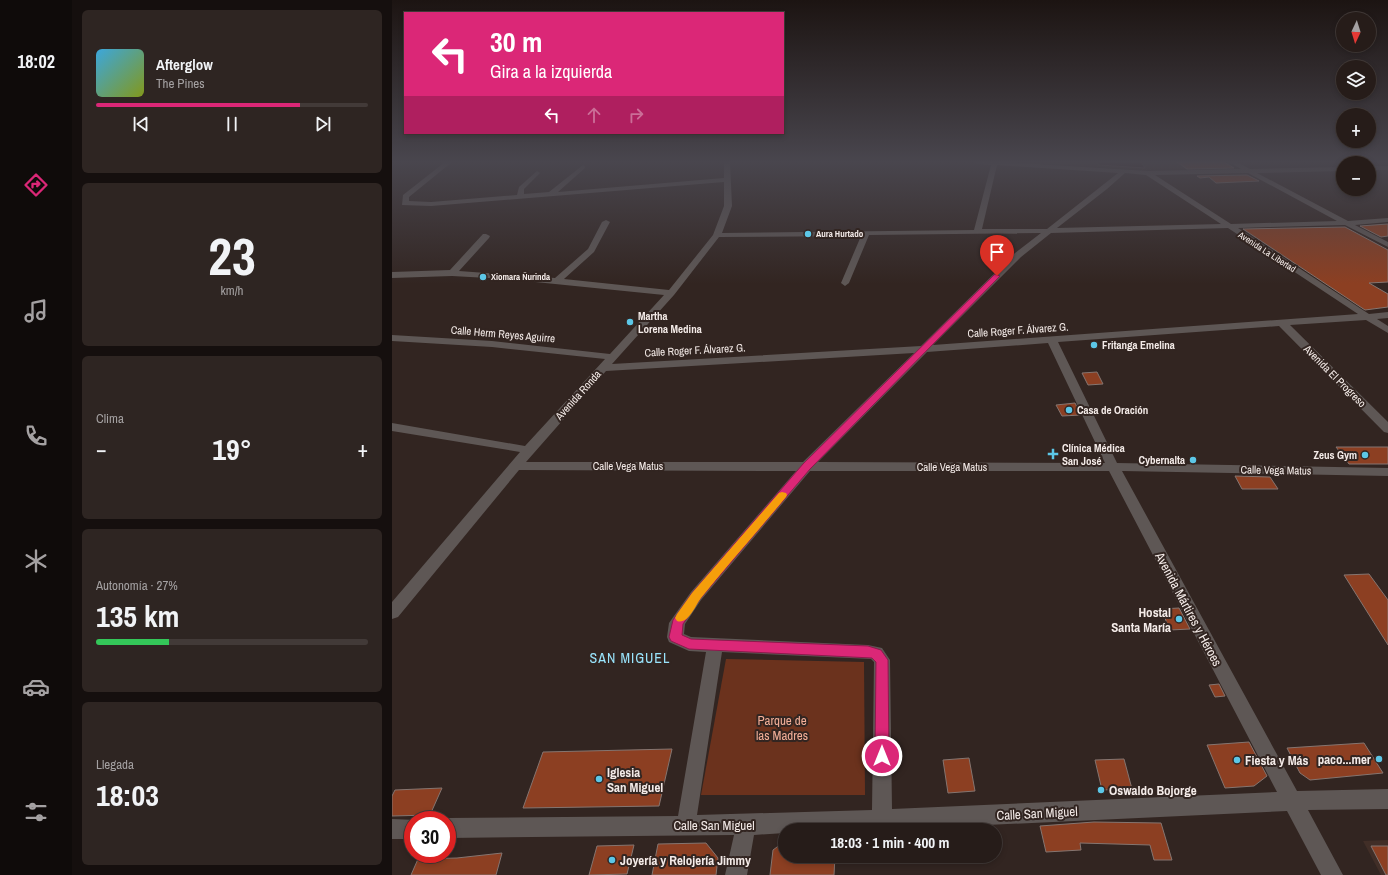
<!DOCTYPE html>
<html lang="es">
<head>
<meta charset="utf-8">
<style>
  :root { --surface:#261c19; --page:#2e2522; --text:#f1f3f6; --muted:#a4a1a2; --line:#423a38; --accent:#db2777 }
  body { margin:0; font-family:"Archivo Narrow",sans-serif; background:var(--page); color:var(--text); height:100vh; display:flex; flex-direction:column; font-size:15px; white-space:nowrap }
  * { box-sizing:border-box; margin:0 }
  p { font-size:13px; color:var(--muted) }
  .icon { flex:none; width:22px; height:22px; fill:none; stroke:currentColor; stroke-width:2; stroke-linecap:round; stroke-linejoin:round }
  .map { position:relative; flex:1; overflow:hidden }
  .sheet { display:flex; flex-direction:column; gap:10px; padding:10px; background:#150f0e; width:320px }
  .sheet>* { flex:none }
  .hud { position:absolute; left:12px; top:12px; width:380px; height:122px; border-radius:0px; box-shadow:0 2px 6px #0003,0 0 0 1px var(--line); background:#db2777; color:#fff; overflow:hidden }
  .needle { width:26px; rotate:184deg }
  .fabs { position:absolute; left:944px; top:12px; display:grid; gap:8px }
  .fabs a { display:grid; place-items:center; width:40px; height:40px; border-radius:50%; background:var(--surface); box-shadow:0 2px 6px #0003,0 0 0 1px var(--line); font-size:20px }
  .speed { position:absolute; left:12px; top:811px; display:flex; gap:8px; font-size:20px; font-weight:700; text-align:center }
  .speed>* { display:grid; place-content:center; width:52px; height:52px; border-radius:50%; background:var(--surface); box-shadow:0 2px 6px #0003,0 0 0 1px var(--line); line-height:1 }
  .speed .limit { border:6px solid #d22; background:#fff; color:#111 }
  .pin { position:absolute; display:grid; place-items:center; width:34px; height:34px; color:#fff; margin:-41px -17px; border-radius:50% 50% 50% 0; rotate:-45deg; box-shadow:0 0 4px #0007 }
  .pin .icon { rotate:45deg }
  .me { position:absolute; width:44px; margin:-22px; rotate:0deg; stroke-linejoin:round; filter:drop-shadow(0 0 3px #0008) }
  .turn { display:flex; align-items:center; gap:14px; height:84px; padding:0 20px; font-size:18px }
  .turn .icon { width:52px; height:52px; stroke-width:2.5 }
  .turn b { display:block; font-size:28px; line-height:34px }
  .lanes { display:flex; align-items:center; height:38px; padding:0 20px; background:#0003; justify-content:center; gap:20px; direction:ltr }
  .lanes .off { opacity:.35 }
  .big { font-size:30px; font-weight:800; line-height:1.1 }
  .sheet .tile { flex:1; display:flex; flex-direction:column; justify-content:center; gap:6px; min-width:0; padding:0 14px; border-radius:6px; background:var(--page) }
  .sheet .dial { align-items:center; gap:0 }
  .dial b { font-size:52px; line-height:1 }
  .song { display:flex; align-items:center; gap:12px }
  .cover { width:48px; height:48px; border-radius:6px; background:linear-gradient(135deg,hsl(200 70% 55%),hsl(70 70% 35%)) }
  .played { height:4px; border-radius:2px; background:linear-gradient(90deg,var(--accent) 75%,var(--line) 75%) }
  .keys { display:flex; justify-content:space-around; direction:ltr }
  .heat { display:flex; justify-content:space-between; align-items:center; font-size:22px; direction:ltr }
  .charge { height:6px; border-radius:3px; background:linear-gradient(90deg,#34c759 27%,var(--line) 0) }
  .trip { position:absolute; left:386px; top:823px; width:224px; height:40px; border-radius:20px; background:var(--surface); box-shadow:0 2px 6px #0003,0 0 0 1px var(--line); font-weight:800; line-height:40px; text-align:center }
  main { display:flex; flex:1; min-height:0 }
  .tab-bar { display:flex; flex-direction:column; width:72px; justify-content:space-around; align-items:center; background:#0f0b0a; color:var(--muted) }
  .tab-bar .icon { width:28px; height:28px }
  .tab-bar .selected { color:var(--accent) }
  .tab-bar b { font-size:18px; color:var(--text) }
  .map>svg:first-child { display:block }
</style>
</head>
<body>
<main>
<nav class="tab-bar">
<b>18:02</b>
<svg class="icon selected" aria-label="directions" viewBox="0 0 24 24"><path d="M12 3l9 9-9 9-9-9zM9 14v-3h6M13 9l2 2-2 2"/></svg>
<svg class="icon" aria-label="music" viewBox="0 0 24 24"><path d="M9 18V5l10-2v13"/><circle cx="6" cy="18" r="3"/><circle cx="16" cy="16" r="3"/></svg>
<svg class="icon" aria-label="phone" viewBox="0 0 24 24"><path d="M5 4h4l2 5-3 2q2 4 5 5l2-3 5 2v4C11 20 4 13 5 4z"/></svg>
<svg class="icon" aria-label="climate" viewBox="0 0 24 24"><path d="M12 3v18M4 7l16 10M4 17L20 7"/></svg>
<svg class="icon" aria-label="car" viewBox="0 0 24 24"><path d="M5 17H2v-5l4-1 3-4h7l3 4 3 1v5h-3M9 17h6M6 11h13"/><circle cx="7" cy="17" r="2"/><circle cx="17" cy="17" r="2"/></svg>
<svg class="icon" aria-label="filters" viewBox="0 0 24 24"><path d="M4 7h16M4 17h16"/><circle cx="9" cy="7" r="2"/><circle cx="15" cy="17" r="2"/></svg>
</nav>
<section class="sheet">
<div class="tile">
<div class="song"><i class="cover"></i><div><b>Afterglow</b><p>The Pines</p></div></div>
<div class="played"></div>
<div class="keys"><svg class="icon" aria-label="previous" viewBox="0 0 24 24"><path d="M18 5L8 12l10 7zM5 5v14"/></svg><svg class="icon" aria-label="pause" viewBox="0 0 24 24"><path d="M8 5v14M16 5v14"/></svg><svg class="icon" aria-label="next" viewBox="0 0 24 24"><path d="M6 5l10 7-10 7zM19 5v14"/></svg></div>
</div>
<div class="tile dial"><b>23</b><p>km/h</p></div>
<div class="tile"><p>Clima</p>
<div class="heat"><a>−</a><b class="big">19°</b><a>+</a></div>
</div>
<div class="tile"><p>Autonomía · 27%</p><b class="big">135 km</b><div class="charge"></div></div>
<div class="tile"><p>Llegada</p><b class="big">18:03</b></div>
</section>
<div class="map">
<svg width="996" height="875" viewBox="0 0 996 875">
  <rect width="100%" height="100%" fill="#322521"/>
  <!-- built -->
  <path fill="#412e27" d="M618,162H832L843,168L752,170Z
    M996,840V875H989L971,841Z"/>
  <!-- green -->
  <path fill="#6b321d" d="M334,659L472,662L473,795H309Z"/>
  <!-- water -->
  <path fill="#250100" stroke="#634746" d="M705,162H749L753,168L707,165Z"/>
  <!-- building -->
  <path fill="#8c3f22" stroke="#857570" d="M785,162H832L842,168L795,169Z
    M855,175L867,181L824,183L817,177L808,178L805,176Z
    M996,224V236L989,237L968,226Z
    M953,227L996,250V282L977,283L996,294V307L973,310L851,229Z
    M705,372L711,384L696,385L690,373Z
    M683,403L689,415L670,416L664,405Z
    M944,447H996V464H957Z
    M843,476L878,477L886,489H850Z
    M977,574L996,600V645L952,575Z
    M787,608L798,629L778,630L769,609Z
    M827,684L833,696L823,697L817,685Z
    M857,742L875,776L862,786L833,788L815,745Z
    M972,743L991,773L918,780L908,773L895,748Z
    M280,749L267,806L131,808L151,752Z
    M577,758L583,791L556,793L551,760Z
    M732,759L740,789L710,790L703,760Z
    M50,788L38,815L0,816V796L3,790Z
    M702,822L769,823L780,860H762L758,845L688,843L689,850L654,852L648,826Z
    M393,841V856H443L442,875H378L381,850Z
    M314,843L326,858L324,875H260L266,844Z
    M242,845L235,874L197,875L205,846Z
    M979,846H996V875H994Z
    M110,853L104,875H19L26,859L65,858Z"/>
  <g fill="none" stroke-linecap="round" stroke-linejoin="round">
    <!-- minor -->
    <path fill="#5e5755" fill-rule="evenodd" d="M53,162H60L17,197V201L39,202L125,195L127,187L145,171L148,173L132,189V194L157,192L191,165L193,166V168L166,192L332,178V162H338L340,206L330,233L582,230L599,165L586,164L583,162H613L756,171L849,169L837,162H845L858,169L951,167V171L865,173L956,221L996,218V222L963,225L996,242V247L953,225L846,228L977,314L996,312V318L985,319L996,326V333L974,320L898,325L996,422V433L992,432L887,326L666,342L725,463L996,468V476L730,471L905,791L996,789V809L916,810L951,875H929L895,811L490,830H393V833L362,835L355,875H333L342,835L55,838V820H50L55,818L286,816L314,652L297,651L277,642L275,637L277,623L299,592L404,471L127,470L6,617L0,619V602L128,452L0,431V423L133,446L213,359L100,347L0,341V335L100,341L218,354L272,295L114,279L60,276L0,278V272L58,270L91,234H94L98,236L97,238L67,271L163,278L196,249L210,222L214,220L218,222L202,252L172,279L277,290L321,235L332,206V182L39,206L10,205L11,195ZM605,165L726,173L655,229H590ZM733,173L754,175L829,224L665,228L715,189ZM856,173L945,221L839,224L763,175ZM836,228L966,314L541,345L629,257L659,233ZM649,233L623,253L529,346L220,364L282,295L327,237L469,236L449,283L453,286L457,283L477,235ZM656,343L713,463L426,462L535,352ZM522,353L411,462H134L214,371ZM418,471H717L885,792L500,809L498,660L490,648L476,645L299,637L292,634L293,624L309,600ZM330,652L479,659L482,662L480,810L305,815Z
      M977,166H996V170H977Z
      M0,819L24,820H21V839H0Z"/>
  </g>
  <!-- sky -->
  <linearGradient id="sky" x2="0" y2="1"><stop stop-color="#1c1412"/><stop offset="0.57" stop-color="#49464e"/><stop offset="1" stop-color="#49464e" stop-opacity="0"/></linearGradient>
  <rect width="996" height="284" fill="url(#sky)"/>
  <!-- route -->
  <path fill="#db2777" stroke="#8e194d" d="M603,274L608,276L418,469L308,599L291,624L290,635L299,639L476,646L489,650L496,660L497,756L495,761L490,763L485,761L483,756L484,662L480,658L297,649L279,641L277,637L281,620L300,593L411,464Z"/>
  <!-- slow -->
  <path fill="#f59e0b" d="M390,492L394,493L395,495L394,497C366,531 336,564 309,598C303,606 296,625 285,621L283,618L285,614L300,593L387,493Z"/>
  <!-- markers -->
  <g fill="#5cc7e7" stroke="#322521" stroke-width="1.5">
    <circle cx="416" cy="234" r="4"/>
    <circle cx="91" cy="277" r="4"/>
    <circle cx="238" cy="322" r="4"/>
    <circle cx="702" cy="345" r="4"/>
    <circle cx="677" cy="410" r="4"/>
    <path d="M659 448h4v4h4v4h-4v4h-4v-4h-4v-4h4z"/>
    <circle cx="973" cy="455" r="4"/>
    <circle cx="801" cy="460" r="4"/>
    <circle cx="787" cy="619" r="4"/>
    <circle cx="987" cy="759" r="4"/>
    <circle cx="845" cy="760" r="4"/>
    <circle cx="207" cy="779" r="4"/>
    <circle cx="709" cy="790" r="4"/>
    <circle cx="220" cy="860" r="4"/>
  </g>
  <g text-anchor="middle" stroke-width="4" stroke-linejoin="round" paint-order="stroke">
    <!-- far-poi labels -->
    <g font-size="9" font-weight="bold" fill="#f4ebe8" stroke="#322521" text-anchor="start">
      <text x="424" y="237">Aura Hurtado</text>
      <text x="99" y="280">Xiomara Ñurinda</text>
    </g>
    <!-- far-street labels -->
    <g font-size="9" fill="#f4ebe8" stroke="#322521">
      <text transform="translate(875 252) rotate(33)" y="3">Avenida La Libertad</text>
    </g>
    <!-- poi labels -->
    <g font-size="11" font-weight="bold" fill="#f4ebe8" stroke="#322521" text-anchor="start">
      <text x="246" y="320">Martha<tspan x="246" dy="13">Lorena Medina</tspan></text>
      <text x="710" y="349">Fritanga Emelina</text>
      <text x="685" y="414">Casa de Oración</text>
      <text x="670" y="452">Clínica Médica<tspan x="670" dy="13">San José</tspan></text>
      <text x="965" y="459" text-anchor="end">Zeus Gym</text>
      <text x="793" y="464" text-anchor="end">Cybernalta</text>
    </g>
    <!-- street labels -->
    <g font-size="11" fill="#f4ebe8" stroke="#322521">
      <text transform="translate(626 330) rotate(-4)" y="4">Calle Roger F. Álvarez G.</text>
      <text transform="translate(111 334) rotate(5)" y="4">Calle Herm Reyes Aguirre</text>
      <text transform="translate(303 350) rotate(-3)" y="4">Calle Roger F. Álvarez G.</text>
      <text transform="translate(943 376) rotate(45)" y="4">Avenida El Progreso</text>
      <text transform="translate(186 395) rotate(-48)" y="4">Avenida Ronda</text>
      <text x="236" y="470">Calle Vega Matus</text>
      <text x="560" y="471">Calle Vega Matus</text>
      <text transform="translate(884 470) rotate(1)" y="4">Calle Vega Matus</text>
    </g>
    <!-- near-street labels -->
    <g font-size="13" fill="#f4ebe8" stroke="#322521">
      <text transform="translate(797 609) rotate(62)" y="5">Avenida Mártires y Héroes</text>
      <text transform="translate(645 813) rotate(-3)" y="5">Calle San Miguel</text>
      <text x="322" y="830">Calle San Miguel</text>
    </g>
    <!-- near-poi labels -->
    <g font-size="13" font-weight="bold" fill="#f4ebe8" stroke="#322521" text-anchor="start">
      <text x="779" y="617" text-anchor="end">Hostal<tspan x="779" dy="15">Santa María</tspan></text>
      <text x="979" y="764" text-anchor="end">paco...mer</text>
      <text x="853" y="765">Fiesta y Más</text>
      <text x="215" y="777">Iglesia<tspan x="215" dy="15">San Miguel</tspan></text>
      <text x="717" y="795">Oswaldo Bojorge</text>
      <text x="228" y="865">Joyería y Relojería Jimmy</text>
    </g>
    <!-- near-park labels -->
    <g font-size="13" fill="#f2ae97" stroke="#322521">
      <text x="390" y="725">Parque de<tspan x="390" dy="15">las Madres</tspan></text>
    </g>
    <!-- near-neighbourhood labels -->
    <g font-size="14" letter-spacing="1" fill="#99e3fb" stroke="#322521">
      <text x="238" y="663">SAN MIGUEL</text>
    </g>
  </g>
</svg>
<div class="fabs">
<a><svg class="needle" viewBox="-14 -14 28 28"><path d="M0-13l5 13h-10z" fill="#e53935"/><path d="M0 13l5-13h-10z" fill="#a4a1a2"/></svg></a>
<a><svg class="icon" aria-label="layers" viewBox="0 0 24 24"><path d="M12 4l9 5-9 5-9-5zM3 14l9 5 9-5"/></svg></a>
<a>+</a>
<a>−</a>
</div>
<div class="speed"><div class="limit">30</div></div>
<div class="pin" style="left:605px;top:276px;background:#d93025"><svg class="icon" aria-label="arrive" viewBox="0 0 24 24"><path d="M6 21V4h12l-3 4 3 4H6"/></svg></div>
<svg class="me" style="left:490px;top:756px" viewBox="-20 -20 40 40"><circle r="17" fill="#db2777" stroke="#fff" stroke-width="3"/><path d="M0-11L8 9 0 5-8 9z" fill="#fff"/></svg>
<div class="trip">18:03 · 1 min · 400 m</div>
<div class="hud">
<div class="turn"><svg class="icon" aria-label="left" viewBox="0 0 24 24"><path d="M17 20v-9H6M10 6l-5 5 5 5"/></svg><div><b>30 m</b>Gira a la izquierda</div></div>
<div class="lanes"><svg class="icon" aria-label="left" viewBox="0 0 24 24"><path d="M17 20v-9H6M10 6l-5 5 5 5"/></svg><svg class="icon off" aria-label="ahead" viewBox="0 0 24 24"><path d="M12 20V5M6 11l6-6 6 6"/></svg><svg class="icon off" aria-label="right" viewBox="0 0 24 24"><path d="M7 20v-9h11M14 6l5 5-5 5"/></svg></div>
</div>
</div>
</main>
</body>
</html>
